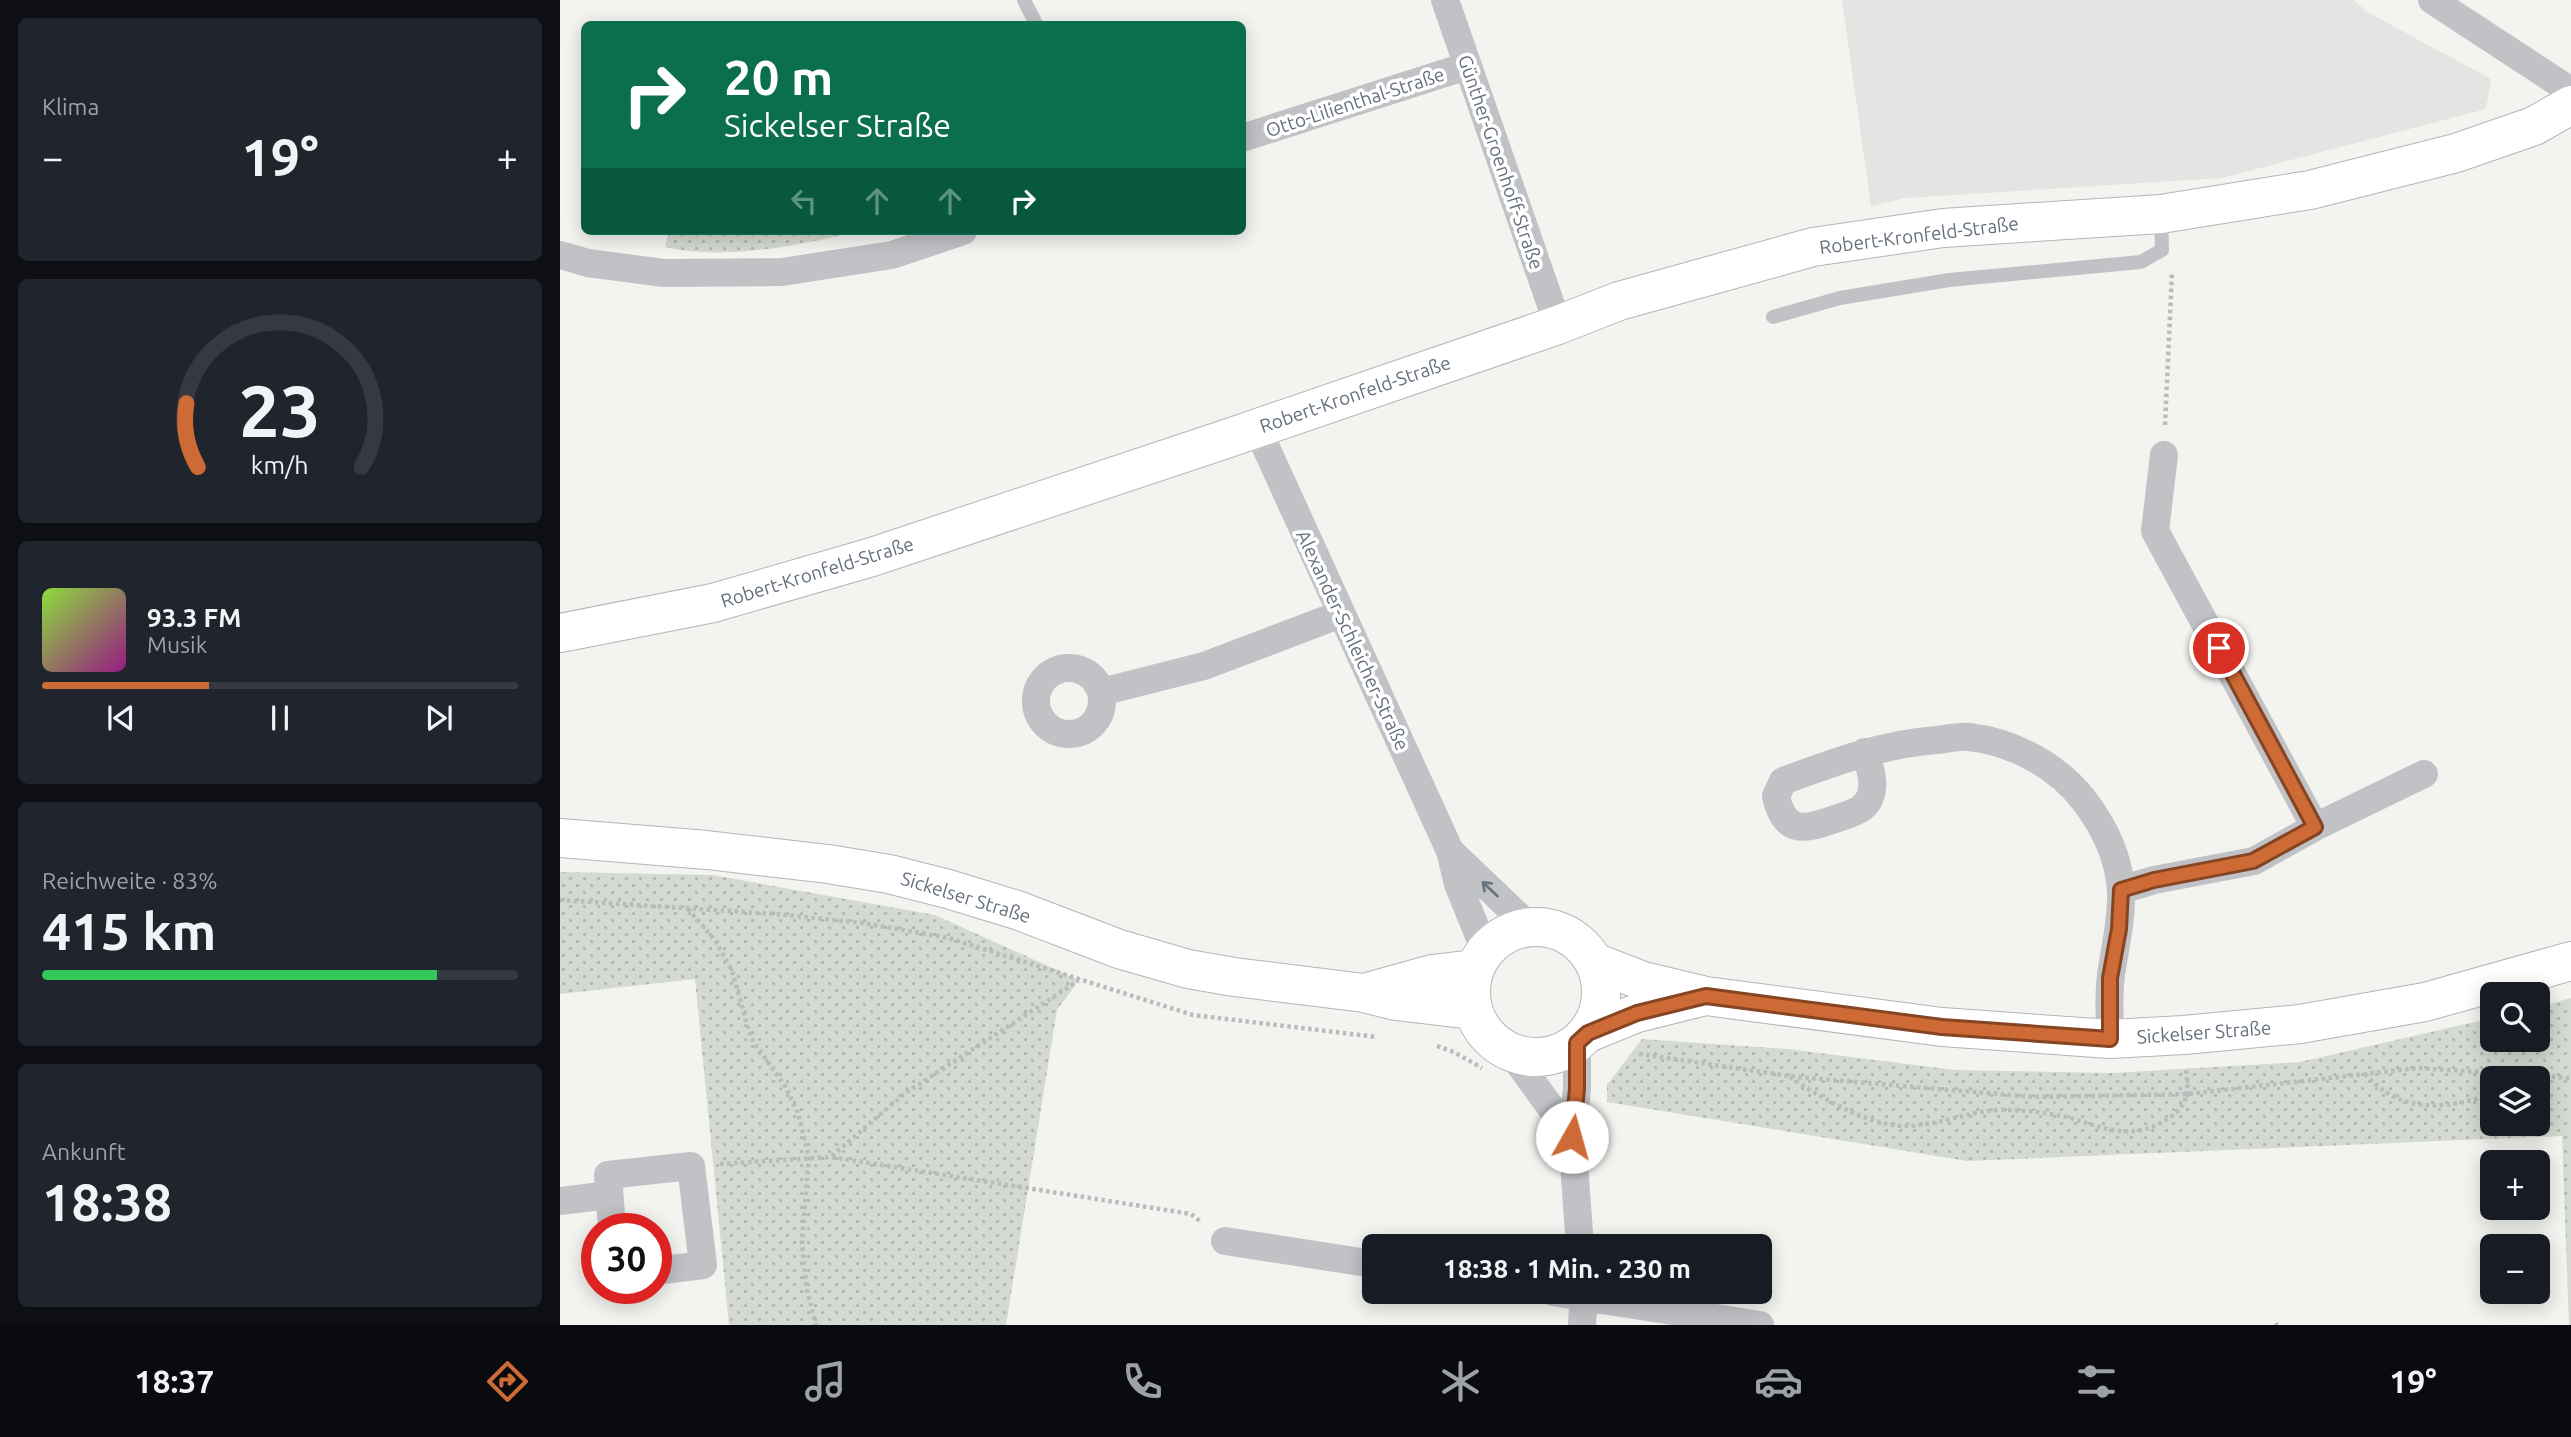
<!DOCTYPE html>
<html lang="de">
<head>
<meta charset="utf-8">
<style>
  :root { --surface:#171b24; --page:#20242c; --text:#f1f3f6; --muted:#9ea1a6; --line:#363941; --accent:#ce6a35 }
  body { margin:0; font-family:Ubuntu,sans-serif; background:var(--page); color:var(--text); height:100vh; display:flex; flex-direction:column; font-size:26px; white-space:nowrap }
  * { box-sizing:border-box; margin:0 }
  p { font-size:23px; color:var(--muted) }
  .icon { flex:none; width:38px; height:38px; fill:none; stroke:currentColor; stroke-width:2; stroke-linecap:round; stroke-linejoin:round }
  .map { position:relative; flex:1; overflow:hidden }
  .drawer { display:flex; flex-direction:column; gap:18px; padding:18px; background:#0d0f14; width:560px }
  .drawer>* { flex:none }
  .top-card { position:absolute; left:21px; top:21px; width:665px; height:214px; border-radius:10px; box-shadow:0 4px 18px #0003; background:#0b6e4f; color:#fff; overflow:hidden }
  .buttons { position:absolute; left:1920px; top:982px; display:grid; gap:14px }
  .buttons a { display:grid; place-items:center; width:70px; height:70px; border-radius:10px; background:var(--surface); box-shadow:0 4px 18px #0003; font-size:35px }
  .speed { position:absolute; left:21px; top:1213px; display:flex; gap:14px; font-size:35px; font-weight:700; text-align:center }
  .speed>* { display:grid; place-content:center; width:91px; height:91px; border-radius:50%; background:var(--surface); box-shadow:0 4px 18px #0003; line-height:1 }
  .speed .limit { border:10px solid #d22; background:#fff; color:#111 }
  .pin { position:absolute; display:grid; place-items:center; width:60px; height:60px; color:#fff; margin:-30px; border:4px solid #fff; border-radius:50%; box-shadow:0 2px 7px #0007 }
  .me { position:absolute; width:77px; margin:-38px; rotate:7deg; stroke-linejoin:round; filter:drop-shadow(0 0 5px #0008) }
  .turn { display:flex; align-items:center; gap:24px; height:147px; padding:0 28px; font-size:32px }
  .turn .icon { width:91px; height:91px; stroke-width:2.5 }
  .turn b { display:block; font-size:49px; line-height:60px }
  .lanes { display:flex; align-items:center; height:66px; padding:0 28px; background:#0003; justify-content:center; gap:35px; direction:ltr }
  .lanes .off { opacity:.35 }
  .big { font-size:52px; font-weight:700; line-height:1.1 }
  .drawer .widget { flex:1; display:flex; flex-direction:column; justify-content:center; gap:10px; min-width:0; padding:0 24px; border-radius:10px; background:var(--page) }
  .drawer .dial { align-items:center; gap:0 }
  .dial svg { height:182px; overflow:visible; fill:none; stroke:var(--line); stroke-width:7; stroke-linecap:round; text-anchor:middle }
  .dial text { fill:var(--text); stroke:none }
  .song { display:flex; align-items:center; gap:21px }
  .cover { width:84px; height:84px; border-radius:10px; background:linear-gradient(135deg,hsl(90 70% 55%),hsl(310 70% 35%)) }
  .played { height:7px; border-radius:4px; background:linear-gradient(90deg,var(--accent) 35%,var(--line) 35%) }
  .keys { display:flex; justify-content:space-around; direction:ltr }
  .heat { display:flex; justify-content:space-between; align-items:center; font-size:38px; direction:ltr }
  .charge { height:10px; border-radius:5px; background:linear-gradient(90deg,#34c759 83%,var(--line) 0) }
  .trip { position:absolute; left:802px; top:1234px; width:410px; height:70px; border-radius:10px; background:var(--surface); box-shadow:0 4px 18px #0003; font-weight:700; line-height:70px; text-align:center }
  .dock { display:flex; height:112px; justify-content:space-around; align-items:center; background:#090b0e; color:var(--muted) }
  .dock .icon { width:49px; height:49px }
  .dock .current { color:var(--accent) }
  .dock b { font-size:32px; color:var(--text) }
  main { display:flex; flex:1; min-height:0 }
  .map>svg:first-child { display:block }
</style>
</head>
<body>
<main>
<section class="drawer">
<div class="widget"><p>Klima</p>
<div class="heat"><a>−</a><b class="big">19°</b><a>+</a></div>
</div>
<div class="widget dial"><svg viewBox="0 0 100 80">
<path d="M14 69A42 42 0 1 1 86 69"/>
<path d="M14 69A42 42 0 0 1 9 41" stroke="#ce6a35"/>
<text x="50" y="56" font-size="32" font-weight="700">23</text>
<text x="50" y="72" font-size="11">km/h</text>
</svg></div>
<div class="widget">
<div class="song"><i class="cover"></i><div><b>93.3 FM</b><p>Musik</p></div></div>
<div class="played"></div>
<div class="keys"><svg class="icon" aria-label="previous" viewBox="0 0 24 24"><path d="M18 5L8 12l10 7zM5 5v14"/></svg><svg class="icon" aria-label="pause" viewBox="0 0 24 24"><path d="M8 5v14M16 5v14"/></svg><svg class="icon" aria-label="next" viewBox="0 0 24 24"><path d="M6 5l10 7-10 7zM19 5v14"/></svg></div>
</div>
<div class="widget"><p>Reichweite · 83%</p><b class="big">415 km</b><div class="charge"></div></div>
<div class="widget"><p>Ankunft</p><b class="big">18:38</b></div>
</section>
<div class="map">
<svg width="2011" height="1325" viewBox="0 0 2011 1325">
  <defs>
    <pattern id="grass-dots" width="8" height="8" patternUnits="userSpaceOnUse" patternTransform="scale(1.75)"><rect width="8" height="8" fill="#d4dad1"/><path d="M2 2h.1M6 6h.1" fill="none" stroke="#b0b5af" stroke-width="1.8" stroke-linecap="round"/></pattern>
  </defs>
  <rect width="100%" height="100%" fill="#f3f3f0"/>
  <!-- built -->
  <path fill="#e3e5e3" d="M1282,0H1794L1807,12L1931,79L1926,109L1662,178L1346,198L1311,206Z"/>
  <!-- grass -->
  <path fill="url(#grass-dots)" fill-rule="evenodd" d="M109,231H300C240,245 166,261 105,247Z
    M0,872L152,875L375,915L519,980L497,1010L446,1325H169L135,979L0,994Z
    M2011,998V1325H2009L2002,1136L1407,1161L1047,1102V1085L1082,1039L1228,1049L1395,1070L1552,1073L1740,1062L1932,1018V1040H1978V1007ZM1932,1078H1978V1124H1932Z"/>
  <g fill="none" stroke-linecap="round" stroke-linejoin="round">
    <!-- secondary casing -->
    <g stroke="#b2b5ba" stroke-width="40">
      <path id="secondary" d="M0,633L153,603L312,557L660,441L998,325L1059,301L1253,247L1383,228L1601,214L1750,190L1896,153L1974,126L2011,105
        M0,838L147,850L268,864L329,874L388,889L457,910L559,949L628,969L674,977L804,993L836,1001L912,1010
        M911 992a65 65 0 1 1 130 0a65 65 0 1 1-130 0Z
        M1034,962L1083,981L1146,996L1382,1027L1550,1039L1624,1035L1740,1024L1865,1002L2011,961
        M811,991L872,974L914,969
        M1028,1033L1077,1013L1141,997"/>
    </g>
    <!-- path -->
    <path stroke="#b9bbbd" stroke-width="4.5" stroke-dasharray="3.5 3.5" stroke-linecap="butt" d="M1605,425L1612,273
      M0,900L216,914L303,923L389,938L633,1015L817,1037
      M128,909L155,940L172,971L191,1038L225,1086L238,1113L249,1157L242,1241L246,1286L256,1325
      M877,1046L894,1052L922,1068
      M1079,1054L1236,1077L1475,1097L1628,1094L1858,1068L2011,1078
      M1805,1074C1841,1114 1884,1110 1932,1094
      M1230,1077C1259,1097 1309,1126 1346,1126C1355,1126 1364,1124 1373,1123C1399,1118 1425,1108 1451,1110C1473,1111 1499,1114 1520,1121C1553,1132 1579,1139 1610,1117C1618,1112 1627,1101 1627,1092C1628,1085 1627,1077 1626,1070
      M272,1156L344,1094L518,981
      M160,1164L271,1157L631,1214L641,1222
      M1716,1323L1717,1325"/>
    <!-- lane -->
    <path stroke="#c0c2c5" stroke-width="14" d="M464,0L476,24
      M1213,317L1280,298L1389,280L1581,262L1602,250L1601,215"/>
    <!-- street -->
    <path stroke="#c0c2c5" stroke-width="28" d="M885,0L998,325
      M1872,0L2011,91
      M682,138L907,66
      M0,255L28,263L104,273L222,272L332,255L403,231
      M697,428L890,851L898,884L925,951
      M476 701a33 33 0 1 1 66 0a33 33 0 1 1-66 0Z
      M541,692L644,666L781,614
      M1305,752C1309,765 1315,780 1311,794C1307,810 1292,813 1278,818C1247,829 1225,837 1216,796L1223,781C1274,762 1323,744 1377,740C1387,739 1399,736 1409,737C1453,742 1496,765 1523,799C1544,826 1559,856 1561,891C1562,920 1555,947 1551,975C1548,996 1550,1018 1550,1039
      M1755,827L1864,774
      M890,851L970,927
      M1561,890L1594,880L1694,861L1755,827L1595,531L1604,455
      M1017,1043V1089L1012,1137L1020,1246
      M952,1054L1012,1137
      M0,1201L49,1195
      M52,1228L48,1175L131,1166L143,1265L96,1271
      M665,1241L814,1264
      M993,1292L1200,1325
      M1022,1325L1024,1292"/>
    <!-- secondary -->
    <use href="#secondary" stroke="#fff" stroke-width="38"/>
  </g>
  <!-- one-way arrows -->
  <defs><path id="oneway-shaft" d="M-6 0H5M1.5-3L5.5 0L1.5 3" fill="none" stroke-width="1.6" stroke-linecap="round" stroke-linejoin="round" transform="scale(1.75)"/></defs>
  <use stroke="#6a7481" href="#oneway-shaft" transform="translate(930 889) rotate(-137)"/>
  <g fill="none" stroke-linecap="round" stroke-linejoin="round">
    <!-- route casing -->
    <g stroke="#864522" stroke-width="18">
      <path id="route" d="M1012,1137L1017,1089V1043L1028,1033L1077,1013L1146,996L1382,1027L1550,1039V978L1559,929L1561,890L1594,880L1693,861L1755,827L1659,648"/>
    </g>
    <!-- route -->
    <use href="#route" stroke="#ce6a35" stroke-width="12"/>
  </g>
  <g text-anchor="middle" stroke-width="7" stroke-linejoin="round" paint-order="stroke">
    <!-- street labels -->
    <g font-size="19" fill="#66707d" stroke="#fff">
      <text transform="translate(795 102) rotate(-18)" y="7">Otto-Lilienthal-Straße</text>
      <text transform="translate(941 162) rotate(71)" y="7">Günther-Groenhoff-Straße</text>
      <text transform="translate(1359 235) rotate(-7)" y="7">Robert-Kronfeld-Straße</text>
      <text transform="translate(795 394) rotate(-19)" y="7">Robert-Kronfeld-Straße</text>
      <text transform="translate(257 572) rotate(-17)" y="7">Robert-Kronfeld-Straße</text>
      <text transform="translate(793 640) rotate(65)" y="7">Alexander-Schleicher-Straße</text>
      <text transform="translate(406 897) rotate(17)" y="7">Sickelser Straße</text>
      <text transform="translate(1644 1032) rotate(-4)" y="7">Sickelser Straße</text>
    </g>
  </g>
</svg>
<div class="buttons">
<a><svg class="icon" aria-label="search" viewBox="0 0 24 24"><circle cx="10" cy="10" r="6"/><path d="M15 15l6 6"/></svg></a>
<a><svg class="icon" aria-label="layers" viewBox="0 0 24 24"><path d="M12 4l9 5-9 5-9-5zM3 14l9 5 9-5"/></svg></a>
<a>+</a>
<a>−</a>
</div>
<div class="speed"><div class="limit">30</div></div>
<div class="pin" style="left:1659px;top:648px;background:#d93025"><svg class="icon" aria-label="arrive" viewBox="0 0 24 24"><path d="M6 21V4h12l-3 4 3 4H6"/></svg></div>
<svg class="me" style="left:1012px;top:1137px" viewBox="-20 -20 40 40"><circle r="19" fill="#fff"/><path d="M0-13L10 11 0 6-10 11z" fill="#ce6a35"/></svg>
<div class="trip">18:38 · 1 Min. · 230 m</div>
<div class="top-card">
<div class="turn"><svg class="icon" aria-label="right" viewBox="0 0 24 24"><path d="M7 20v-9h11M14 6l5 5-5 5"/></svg><div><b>20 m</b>Sickelser Straße</div></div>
<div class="lanes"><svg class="icon off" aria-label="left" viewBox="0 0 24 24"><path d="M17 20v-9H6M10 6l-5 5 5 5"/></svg><svg class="icon off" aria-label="ahead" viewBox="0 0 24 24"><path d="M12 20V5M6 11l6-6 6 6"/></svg><svg class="icon off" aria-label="ahead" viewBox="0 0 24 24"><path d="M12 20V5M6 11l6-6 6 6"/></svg><svg class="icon" aria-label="right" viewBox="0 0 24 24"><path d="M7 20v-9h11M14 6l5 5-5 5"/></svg></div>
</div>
</div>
</main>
<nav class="dock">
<b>18:37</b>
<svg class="icon current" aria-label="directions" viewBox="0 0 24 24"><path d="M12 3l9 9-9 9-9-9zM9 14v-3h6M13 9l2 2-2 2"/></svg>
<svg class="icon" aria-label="music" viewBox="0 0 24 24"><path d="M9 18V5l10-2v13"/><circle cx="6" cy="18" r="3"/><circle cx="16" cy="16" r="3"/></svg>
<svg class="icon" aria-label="phone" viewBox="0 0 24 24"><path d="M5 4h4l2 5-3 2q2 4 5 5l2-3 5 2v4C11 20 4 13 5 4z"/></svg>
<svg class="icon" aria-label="climate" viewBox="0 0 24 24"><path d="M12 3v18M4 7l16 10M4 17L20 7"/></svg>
<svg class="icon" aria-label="car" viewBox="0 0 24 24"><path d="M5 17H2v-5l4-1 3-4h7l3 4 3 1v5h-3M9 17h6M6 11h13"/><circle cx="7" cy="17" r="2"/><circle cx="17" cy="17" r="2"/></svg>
<svg class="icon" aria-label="filters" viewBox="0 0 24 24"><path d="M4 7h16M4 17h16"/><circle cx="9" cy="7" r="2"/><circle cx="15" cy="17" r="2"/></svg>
<b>19°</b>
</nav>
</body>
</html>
